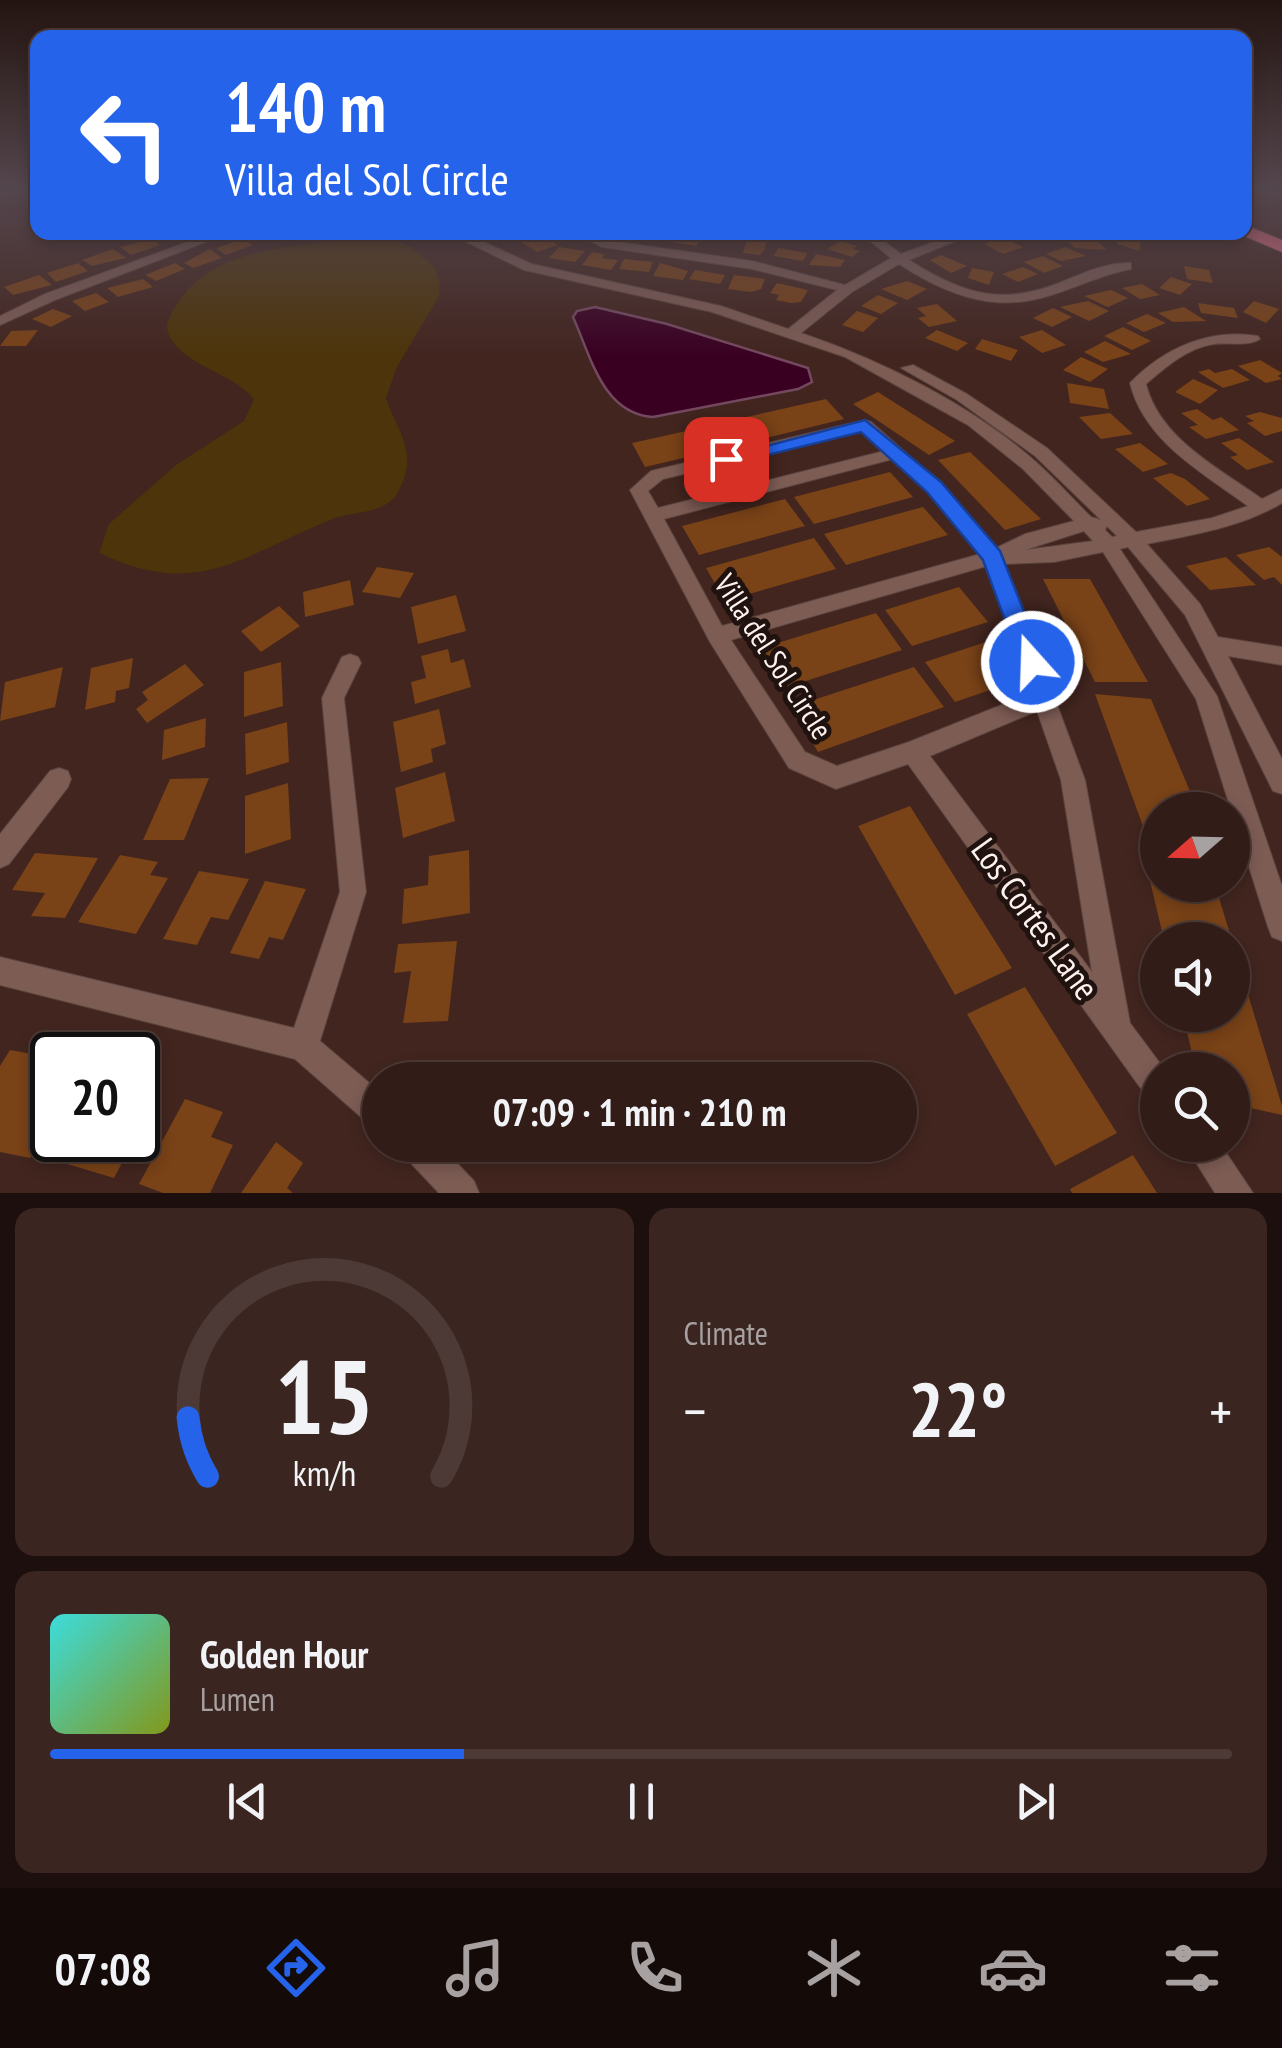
<!DOCTYPE html>
<html lang="en">
<head>
<meta charset="utf-8">
<style>
  :root { --surface:#321c17; --page:#3a2520; --text:#f1f3f6; --muted:#a8a1a1; --line:#4d3a36; --accent:#2563eb }
  body { margin:0; font-family:"PT Sans Narrow",sans-serif; background:var(--page); color:var(--text); height:100vh; display:flex; flex-direction:column; font-size:38px; white-space:nowrap }
  * { box-sizing:border-box; margin:0 }
  p { font-size:32px; color:var(--muted) }
  .icon { flex:none; width:55px; height:55px; fill:none; stroke:currentColor; stroke-width:2; stroke-linecap:round; stroke-linejoin:round }
  .map { position:relative; height:1193px; overflow:hidden }
  .side { display:flex; flex-direction:column; gap:15px; padding:15px; background:#1c0f0d; flex:1 }
  .side>* { flex:none }
  .banner { position:absolute; left:30px; top:30px; width:1222px; height:210px; border-radius:20px; box-shadow:0 5px 15px #0003,0 0 0 2px var(--line); background:#2563eb; color:#fff; overflow:hidden }
  .needle { width:65px; rotate:250deg }
  .controls { position:absolute; left:1140px; top:792px; display:grid; gap:20px }
  .controls a { display:grid; place-items:center; width:110px; height:110px; border-radius:50%; background:var(--surface); box-shadow:0 5px 15px #0003,0 0 0 2px var(--line); font-size:50px }
  .speed { position:absolute; left:30px; top:1032px; display:flex; gap:20px; font-size:50px; font-weight:700; text-align:center }
  .speed>* { display:grid; place-content:center; width:130px; height:130px; border-radius:50%; background:var(--surface); box-shadow:0 5px 15px #0003,0 0 0 2px var(--line); line-height:1 }
  .speed .limit { border:5px solid #111; border-radius:15px; background:#fff; color:#111 }
  .pin { position:absolute; display:grid; place-items:center; width:85px; height:85px; color:#fff; margin:-42px; border-radius:20px; box-shadow:0 5px 15px #0006 }
  .me { position:absolute; width:110px; margin:-55px; rotate:340deg; stroke-linejoin:round; filter:drop-shadow(0 0 8px #0008) }
  .turn { display:flex; align-items:center; gap:35px; height:210px; padding:0 30px; font-size:45px }
  .turn .icon { width:130px; height:130px; stroke-width:2.5 }
  .turn b { display:block; font-size:70px; line-height:85px }
  .big { font-size:75px; font-weight:600; line-height:1.1 }
  .side .card { flex:1; display:flex; flex-direction:column; justify-content:center; gap:15px; min-width:0; padding:0 35px; border-radius:20px; background:var(--page) }
  .side .dial { align-items:center; gap:0 }
  .dial svg { height:260px; overflow:visible; fill:none; stroke:var(--line); stroke-width:7; stroke-linecap:round; text-anchor:middle }
  .dial text { fill:var(--text); stroke:none }
  .song { display:flex; align-items:center; gap:30px }
  .cover { width:120px; height:120px; border-radius:15px; background:linear-gradient(135deg,hsl(180 70% 55%),hsl(70 70% 35%)) }
  .played { height:10px; border-radius:5px; background:linear-gradient(90deg,var(--accent) 35%,var(--line) 35%) }
  .keys { display:flex; justify-content:space-around; direction:ltr }
  .heat { display:flex; justify-content:space-between; align-items:center; font-size:55px; direction:ltr }
  .side .tiles { flex:1; display:grid; gap:15px; grid-template-columns:1fr 1fr }
  .card:last-child { grid-column:span 2 }
  .trip { position:absolute; left:362px; top:1062px; width:555px; height:100px; border-radius:50px; background:var(--surface); box-shadow:0 5px 15px #0003,0 0 0 2px var(--line); font-weight:600; line-height:100px; text-align:center }
  .tab-bar { display:flex; height:160px; justify-content:space-around; align-items:center; background:#140b09; color:var(--muted) }
  .tab-bar .icon { width:70px; height:70px }
  .tab-bar .on { color:var(--accent) }
  .tab-bar b { font-size:45px; color:var(--text) }
  .map>svg:first-child { display:block }
</style>
</head>
<body>
<div class="map">
<svg width="1282" height="1193" viewBox="0 0 1282 1193">
  <rect width="100%" height="100%" fill="#42251f"/>
  <!-- green -->
  <path fill="#4d340a" d="M365,237L395,240L411,247L435,268L440,282L439,296L397,367L386,398C397,432 420,452 398,492C385,516 351,510 330,520C241,556 198,600 99,553L109,524L176,465L244,421L254,399C232,372 183,366 169,335C164,323 170,316 176,306C214,243 300,248 365,237Z"/>
  <!-- water -->
  <path fill="#390022" stroke="#744960" stroke-width="2.5" d="M595,307L667,324L808,368L812,382L798,389L653,417C603,414 591,357 573,317L577,311Z"/>
  <!-- building -->
  <path fill="#794217" d="M678,232H686L703,235L696,246L672,242Z
    M1119,234L1141,239L1139,251L1117,244Z
    M542,235L558,245L537,252L521,242Z
    M1004,238L1023,247L1003,254L984,244Z
    M1094,238L1107,250L1075,248L1066,240Z
    M152,239L160,245L131,255L120,247Z
    M243,239L253,245L226,255L216,248Z
    M747,239L767,241L764,251L759,255L743,253Z
    M840,241L857,246L853,249L860,251L852,257L827,249Z
    M559,247L585,251L575,262L549,258Z
    M1065,247L1086,256L1061,261L1046,254Z
    M778,248L807,253L803,261L774,256Z
    M113,249L126,258L92,266L82,260Z
    M210,249L222,258L193,268L184,263Z
    M592,252L604,254L602,258L618,260L611,270L582,265Z
    M816,254L845,260L840,267L809,265Z
    M941,255L967,266L951,273L930,260Z
    M1043,256L1063,266L1044,273L1024,262Z
    M624,259L653,262L649,272L619,269Z
    M78,263L88,271L56,282L47,273Z
    M175,263L185,269L156,281L145,275Z
    M660,263L688,271L683,280L653,276Z
    M1184,266L1209,270L1213,283L1187,279Z
    M1023,267L1038,274L1018,282L1002,274Z
    M972,268L994,272L989,285L968,278Z
    M695,270L725,275L720,284L689,279Z
    M39,275L52,285L13,295L4,287Z
    M734,275L765,279L761,289L751,292L728,289Z
    M1171,277L1192,284L1180,295L1159,288Z
    M143,279L153,287L118,297L107,288Z
    M907,281L927,289L907,300L881,289Z
    M777,283L808,290L801,302L792,303L776,300L779,295L770,293Z
    M1142,284L1160,295L1140,299L1122,288Z
    M1111,290L1128,298L1108,307L1084,296Z
    M96,293L109,302L85,311L72,301Z
    M878,295L898,303L881,314L861,306Z
    M1088,301L1109,311L1089,321L1060,307Z
    M1254,301L1279,309L1266,323L1243,312Z
    M1198,303L1234,308L1238,318L1201,313Z
    M937,304L957,321L929,327L918,318L926,316L917,308Z
    M1184,307L1206,321L1173,322L1158,313Z
    M1053,308L1072,317L1052,327L1033,318Z
    M53,309L72,316L51,327L32,319Z
    M857,311L878,318L863,332L842,325Z
    M1147,314L1166,323L1144,332L1126,323Z
    M1123,327L1151,341L1132,350L1104,336Z
    M38,330L26,346H0L11,331Z
    M937,330L968,343L957,351L925,338Z
    M1042,330L1066,345L1042,353L1019,337Z
    M982,339L1018,350L1011,361L975,349Z
    M1105,341L1131,354L1103,362L1084,352Z
    M1081,357L1108,369L1090,382L1063,370Z
    M1260,360L1282,373L1278,376L1282,379L1266,383L1238,366Z
    M1209,369L1215,373L1232,369L1250,380L1223,388L1198,372Z
    M1193,379L1218,390L1200,404L1175,392Z
    M1067,383L1104,389L1109,409L1070,403Z
    M878,392L955,441L929,455L853,404Z
    M826,399L844,419L754,441L738,419Z
    M1197,409L1213,420L1221,417L1239,430L1206,439L1189,427L1198,425L1181,413Z
    M1260,412L1282,418V431L1265,436L1247,423L1254,421L1245,416Z
    M1110,413L1133,434L1101,439L1079,417Z
    M727,422L743,444L645,467L632,443Z
    M1239,438L1274,462L1247,470L1230,457L1238,455L1221,443Z
    M1140,443L1168,464L1143,472L1115,449Z
    M970,452L1041,519L1005,530L938,460Z
    M890,472L913,497L814,524L794,497Z
    M1171,473L1185,479L1210,499L1187,506L1153,478Z
    M785,499L805,526L699,555L682,526Z
    M923,507L948,535L846,565L824,534Z
    M814,538L836,569L725,601L706,568Z
    M1269,547L1282,557V585L1274,577L1264,580L1236,555Z
    M1226,557L1256,585L1210,590L1186,566Z
    M377,567L414,573L400,598L362,592Z
    M1043,579H1090L1148,682H1095Z
    M350,580L354,605L305,617L303,592Z
    M959,587L988,622L912,646L885,610Z
    M456,595L466,631L418,644L411,607Z
    M279,606L300,626L261,652L241,631Z
    M876,613L902,650L781,689L758,649Z
    M1001,637L1034,675L955,702L925,662Z
    M448,649L451,663L464,659L471,687L415,704L411,682L426,678L421,656Z
    M133,658L129,688L116,691L115,702L85,710L91,668Z
    M281,662L283,706L244,717V672Z
    M185,664L204,685L147,723L136,709L148,700L142,692Z
    M63,667L55,707L0,721L5,682Z
    M914,667L944,707L818,752L792,707Z
    M1095,694L1151,699L1198,810H1158V831L1144,829Z
    M439,709L446,744L431,749L433,762L401,772L393,722Z
    M206,718L205,747L162,760L164,730Z
    M287,722L289,762L246,775L245,734Z
    M445,772L455,821L403,838L395,788Z
    M209,778L184,840H143L170,779Z
    M288,783L291,839L245,854V796Z
    M910,806L1012,968L955,995L858,826Z
    M1141,843L1158,847V885H1215L1232,940H1164Z
    M469,850L470,913L402,924L404,889L428,885L429,856Z
    M35,853L98,858L65,918L31,916L45,893L12,890Z
    M120,855L158,862L150,875L168,878L136,934L78,922Z
    M199,871L249,879L228,920L211,917L197,945L163,939Z
    M265,881L306,889L283,940L269,937L259,959L230,953Z
    M457,941L448,1021L403,1023L411,971L394,973L398,944Z
    M1233,945L1282,1106V1115L1232,1104V1070H1196L1183,1015H1232Z
    M1025,987L1117,1133L1055,1166L967,1014Z
    M10,1050L43,1056L28,1082L52,1086V1116L30,1158L0,1152V1066Z
    M185,1099L223,1112L211,1137L233,1145L210,1193H163L139,1184Z
    M58,1140H134L114,1178L47,1158Z
    M276,1142L303,1163L287,1188L293,1193H241Z
    M1133,1155L1157,1193H1072L1070,1189Z"/>
  <g fill="none" stroke-linecap="round" stroke-linejoin="round">
    <!-- minor casing -->
    <g stroke="#5b443f" stroke-width="2">
      <path id="minor" d="M215,232H232L55,300L0,325V316L45,294Z
        M446,232H462L532,264L721,306L788,329L837,290L752,269L602,247L577,234L589,232L605,240L752,261L845,285L891,258L859,232H872L901,254L961,232H978L909,260C963,294 1002,307 1064,281C1085,272 1108,262 1131,263V269C1099,275 1072,290 1041,298C989,312 942,292 899,264L852,292L801,333C881,360 972,405 1036,462C1055,479 1073,499 1091,517L1101,520L1035,456L957,400L901,368L913,365L967,394L1047,448L1136,532L1212,518L1248,506C1203,473 1144,441 1130,383C1164,348 1209,328 1258,336L1260,339C1248,347 1229,342 1214,344C1187,348 1166,367 1146,384C1160,439 1219,468 1262,499L1282,489V503C1242,527 1193,535 1147,544L1200,604L1218,637L1282,647V665L1228,656L1282,759V794L1273,791L1185,615L1128,547L1120,549L1217,696L1282,886V941L1272,937L1268,927L1196,699L1103,552L1054,562L1005,564L1085,780L1130,1023L1165,1070H1158V1102L1147,1097L908,764L836,789L789,768L710,642L630,490L651,471L865,420L871,422L940,483L996,548L1025,534L1074,521L1023,469L968,425L845,357L712,312L524,270ZM862,431L884,451L658,508L648,491L663,479ZM893,459L928,491L980,554L722,626L664,519ZM1107,526L1117,536L1112,537L1105,530ZM1084,531L1093,541L1025,550ZM987,566L1031,693L909,742L837,766L805,752L731,640ZM1037,711L1061,780L1092,972L930,756Z
        M350,654L358,657L361,663L344,698L366,892L320,1041L380,1092V1129L369,1124L295,1059L0,985V957L294,1028L340,892L322,698L342,657Z
        M59,768L68,771L71,779L68,787L9,864L0,868V834L50,771Z
        M401,1145H440L474,1181L479,1193H439L405,1157Z
        M1185,1145H1221L1253,1193H1215Z"/>
    </g>
    <!-- highway casing -->
    <g stroke="#5b443f" stroke-width="2">
      <path id="highway" d="M1245,225L1282,240V252L1239,234L1245,232Z"/>
    </g>
    <!-- minor -->
    <use href="#minor" fill="#7d5c54" fill-rule="evenodd"/>
    <!-- highway -->
    <use href="#highway" fill="#f86f87" fill-rule="evenodd"/>
  </g>
  <!-- sky -->
  <linearGradient id="sky" x2="0" y2="1"><stop stop-color="#241411"/><stop offset="0.53" stop-color="#54464d"/><stop offset="1" stop-color="#54464d" stop-opacity="0"/></linearGradient>
  <rect width="1282" height="356" fill="url(#sky)"/>
  <!-- route -->
  <path fill="#2563eb" stroke="#184099" stroke-width="2.5" d="M865,420L941,482L1000,551L1044,662L1040,669H1023L983,560L927,492L861,432L726,465L717,459Z"/>
  <g text-anchor="middle" stroke-width="10" stroke-linejoin="round" paint-order="stroke">
    <!-- street labels -->
    <g font-size="30" fill="#fef2ef" stroke="#1f120f">
      <text transform="translate(773 657) rotate(57)" y="10">Villa del Sol Circle</text>
    </g>
    <!-- near-street labels -->
    <g font-size="35" fill="#fef2ef" stroke="#1f120f">
      <text transform="translate(1035 919) rotate(54)" y="12">Los Cortes Lane</text>
    </g>
  </g>
</svg>
<div class="controls">
<a><svg class="needle" viewBox="-14 -14 28 28"><path d="M0-13l5 13h-10z" fill="#e53935"/><path d="M0 13l5-13h-10z" fill="#a8a1a1"/></svg></a>
<a><svg class="icon" aria-label="sound" viewBox="0 0 24 24"><path d="M4 9h4l5-4v14l-5-4H4zM17 9q2 3 0 6"/></svg></a>
<a><svg class="icon" aria-label="search" viewBox="0 0 24 24"><circle cx="10" cy="10" r="6"/><path d="M15 15l6 6"/></svg></a>
</div>
<div class="speed"><div class="limit">20</div></div>
<div class="pin" style="left:726px;top:459px;background:#d93025"><svg class="icon" aria-label="arrive" viewBox="0 0 24 24"><path d="M6 21V4h12l-3 4 3 4H6"/></svg></div>
<svg class="me" style="left:1032px;top:662px" viewBox="-20 -20 40 40"><circle r="17" fill="#2563eb" stroke="#fff" stroke-width="3"/><path d="M0-11L8 9 0 5-8 9z" fill="#fff"/></svg>
<div class="trip">07:09 · 1 min · 210 m</div>
<div class="banner">
<div class="turn"><svg class="icon" aria-label="left" viewBox="0 0 24 24"><path d="M17 20v-9H6M10 6l-5 5 5 5"/></svg><div><b>140 m</b>Villa del Sol Circle</div></div>
</div>
</div>
<section class="side">
<div class="tiles">
<div class="card dial"><svg viewBox="0 0 100 80">
<path d="M14 69A42 42 0 1 1 86 69"/>
<path d="M14 69A42 42 0 0 1 8 51" stroke="#2563eb"/>
<text x="50" y="56" font-size="32" font-weight="700">15</text>
<text x="50" y="72" font-size="11">km/h</text>
</svg></div>
<div class="card"><p>Climate</p>
<div class="heat"><a>−</a><b class="big">22°</b><a>+</a></div>
</div>
<div class="card">
<div class="song"><i class="cover"></i><div><b>Golden Hour</b><p>Lumen</p></div></div>
<div class="played"></div>
<div class="keys"><svg class="icon" aria-label="previous" viewBox="0 0 24 24"><path d="M18 5L8 12l10 7zM5 5v14"/></svg><svg class="icon" aria-label="pause" viewBox="0 0 24 24"><path d="M8 5v14M16 5v14"/></svg><svg class="icon" aria-label="next" viewBox="0 0 24 24"><path d="M6 5l10 7-10 7zM19 5v14"/></svg></div>
</div>
</div>
</section>
<nav class="tab-bar">
<b>07:08</b>
<svg class="icon on" aria-label="directions" viewBox="0 0 24 24"><path d="M12 3l9 9-9 9-9-9zM9 14v-3h6M13 9l2 2-2 2"/></svg>
<svg class="icon" aria-label="music" viewBox="0 0 24 24"><path d="M9 18V5l10-2v13"/><circle cx="6" cy="18" r="3"/><circle cx="16" cy="16" r="3"/></svg>
<svg class="icon" aria-label="phone" viewBox="0 0 24 24"><path d="M5 4h4l2 5-3 2q2 4 5 5l2-3 5 2v4C11 20 4 13 5 4z"/></svg>
<svg class="icon" aria-label="climate" viewBox="0 0 24 24"><path d="M12 3v18M4 7l16 10M4 17L20 7"/></svg>
<svg class="icon" aria-label="car" viewBox="0 0 24 24"><path d="M5 17H2v-5l4-1 3-4h7l3 4 3 1v5h-3M9 17h6M6 11h13"/><circle cx="7" cy="17" r="2"/><circle cx="17" cy="17" r="2"/></svg>
<svg class="icon" aria-label="filters" viewBox="0 0 24 24"><path d="M4 7h16M4 17h16"/><circle cx="9" cy="7" r="2"/><circle cx="15" cy="17" r="2"/></svg>
</nav>
</body>
</html>
